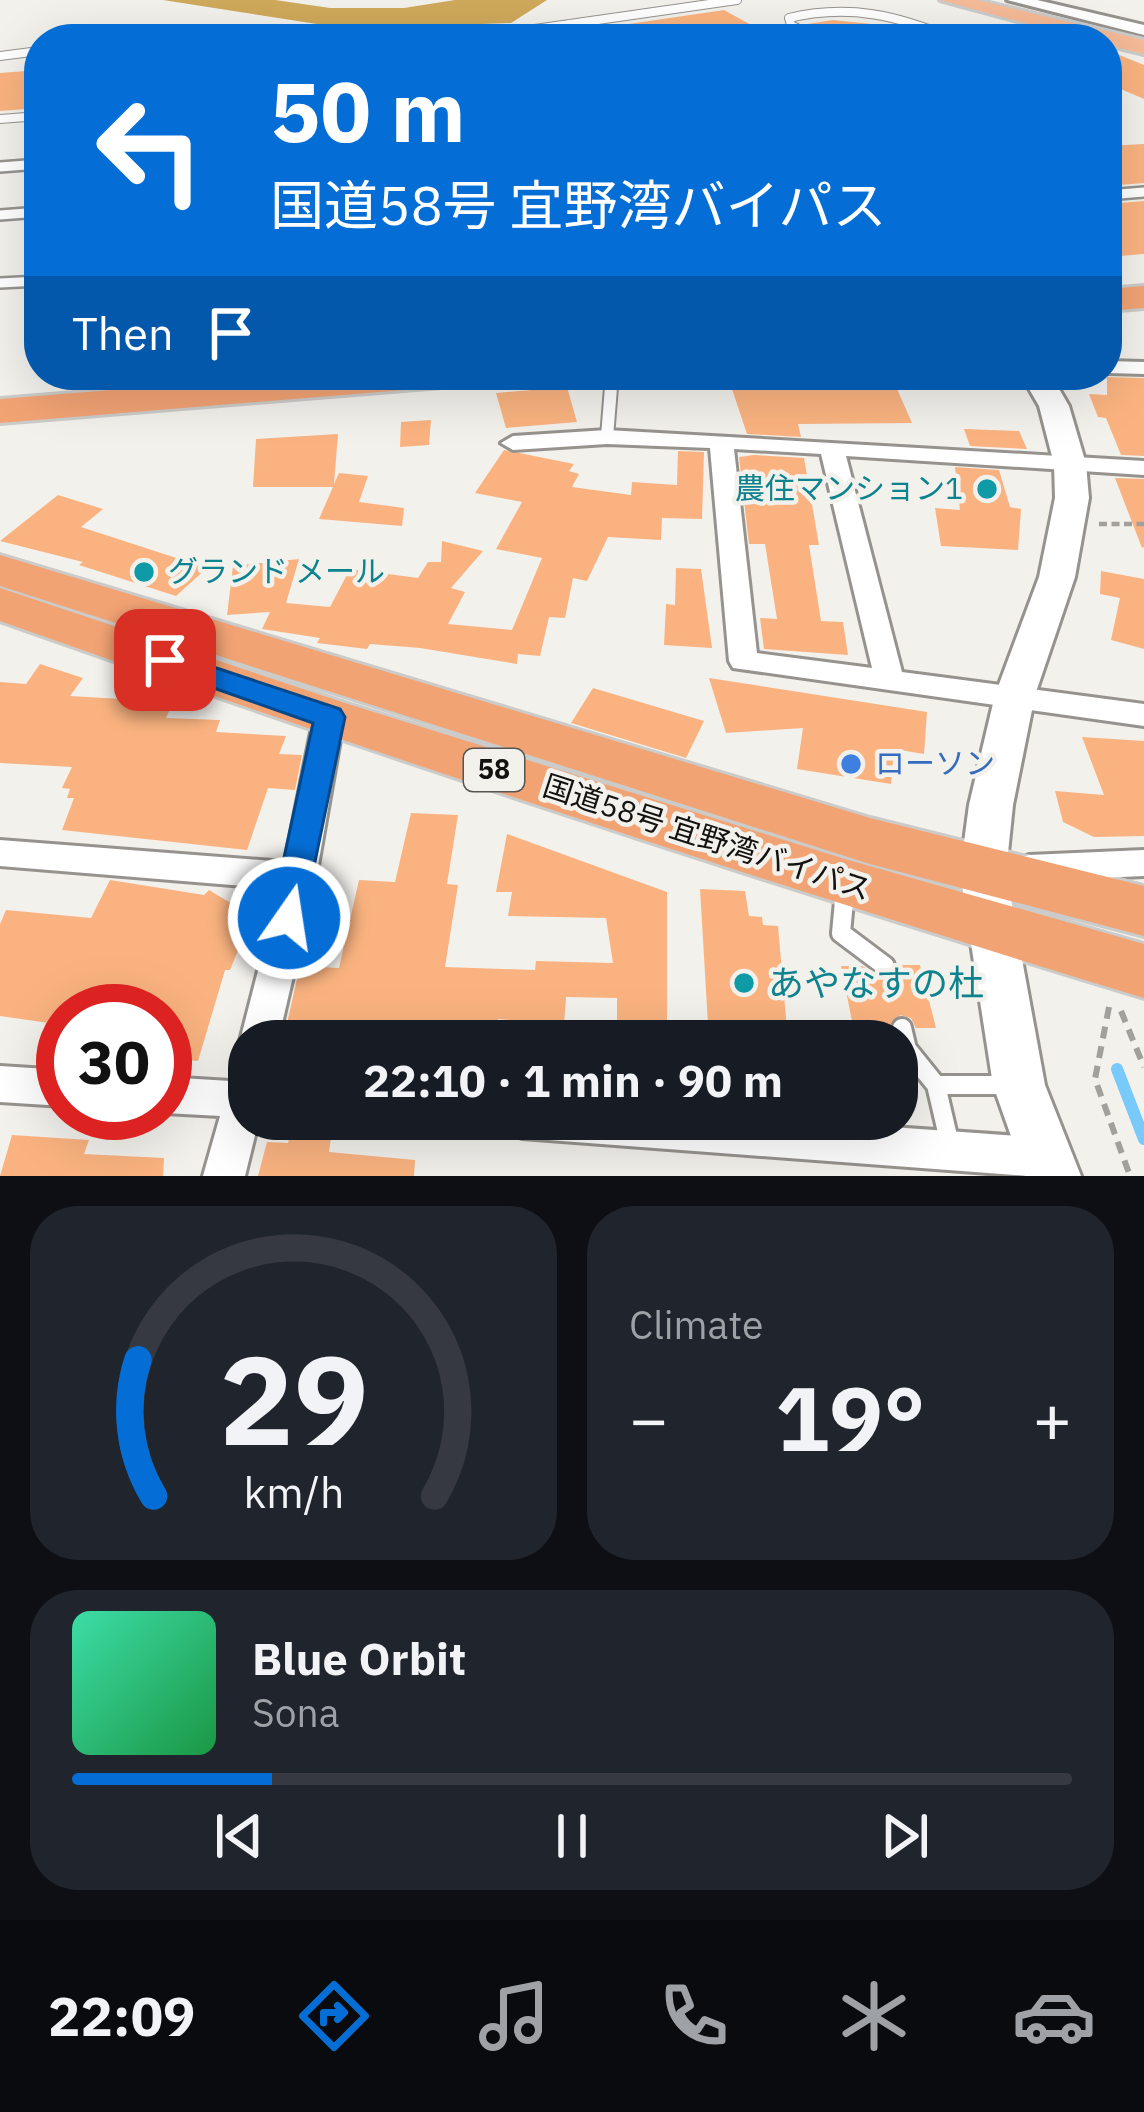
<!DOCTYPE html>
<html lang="en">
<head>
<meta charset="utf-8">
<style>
  :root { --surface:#171b24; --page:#20242c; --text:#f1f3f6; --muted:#9ea1a6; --line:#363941; --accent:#056ed6 }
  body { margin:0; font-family:"IBM Plex Sans","Noto Sans JP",sans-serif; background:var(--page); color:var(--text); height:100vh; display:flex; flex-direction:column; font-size:45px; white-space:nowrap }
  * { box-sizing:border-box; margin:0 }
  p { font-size:39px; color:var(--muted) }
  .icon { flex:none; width:66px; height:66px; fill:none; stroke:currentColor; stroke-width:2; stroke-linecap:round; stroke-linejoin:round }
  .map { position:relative; height:1176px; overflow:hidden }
  .details { display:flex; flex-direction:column; gap:30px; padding:30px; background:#0d0f14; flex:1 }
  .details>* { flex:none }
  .guide { position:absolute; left:24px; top:24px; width:1098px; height:366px; border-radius:48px; box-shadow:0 12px 48px #0002; background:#056ed6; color:#fff; overflow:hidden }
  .speed { position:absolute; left:36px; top:984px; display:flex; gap:24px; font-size:60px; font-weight:700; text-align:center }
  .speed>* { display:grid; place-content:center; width:156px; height:156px; border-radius:50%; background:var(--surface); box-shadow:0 12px 48px #0002; line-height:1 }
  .speed .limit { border:18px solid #d22; background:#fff; color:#111 }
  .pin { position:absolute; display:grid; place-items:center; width:102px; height:102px; color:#fff; margin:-51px; border-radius:24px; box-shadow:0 6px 18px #0006 }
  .me { position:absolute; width:132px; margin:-66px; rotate:13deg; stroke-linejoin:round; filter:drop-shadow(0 0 9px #0008) }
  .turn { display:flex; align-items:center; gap:42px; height:252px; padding:0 48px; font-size:54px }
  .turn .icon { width:156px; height:156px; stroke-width:2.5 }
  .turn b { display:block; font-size:84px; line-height:102px }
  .then { display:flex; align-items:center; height:114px; padding:0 48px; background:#0003; gap:24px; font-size:45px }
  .big { font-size:90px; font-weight:800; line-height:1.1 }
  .details .widget { flex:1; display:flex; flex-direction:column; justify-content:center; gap:18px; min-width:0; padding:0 42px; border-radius:48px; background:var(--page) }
  .details .dial { align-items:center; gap:0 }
  .dial svg { height:312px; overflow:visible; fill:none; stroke:var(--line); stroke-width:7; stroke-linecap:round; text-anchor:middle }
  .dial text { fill:var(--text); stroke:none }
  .song { display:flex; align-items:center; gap:36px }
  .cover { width:144px; height:144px; border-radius:18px; background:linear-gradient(135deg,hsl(160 70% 55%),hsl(140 70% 35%)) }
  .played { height:12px; border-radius:6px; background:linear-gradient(90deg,var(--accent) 20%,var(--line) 20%) }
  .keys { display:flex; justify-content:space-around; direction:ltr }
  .heat { display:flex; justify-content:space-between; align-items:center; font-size:66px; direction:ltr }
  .details .tiles { flex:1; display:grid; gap:30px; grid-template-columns:1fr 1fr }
  .widget:last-child { grid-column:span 2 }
  .trip { position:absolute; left:228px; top:1020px; width:690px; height:120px; border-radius:48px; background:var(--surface); box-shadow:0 12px 48px #0002; font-weight:800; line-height:120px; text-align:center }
  .tab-bar { display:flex; height:192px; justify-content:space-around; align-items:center; background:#090b0e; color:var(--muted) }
  .tab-bar .icon { width:84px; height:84px }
  .tab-bar .selected { color:var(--accent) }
  .tab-bar b { font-size:54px; color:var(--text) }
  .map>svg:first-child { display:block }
</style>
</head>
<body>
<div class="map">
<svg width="1144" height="1176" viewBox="0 0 1144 1176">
  <rect width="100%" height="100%" fill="#f3f1ec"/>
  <!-- forest -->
  <path fill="#cfa95b" d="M163,0H275L330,8H404L455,0H547L511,23L349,29Z"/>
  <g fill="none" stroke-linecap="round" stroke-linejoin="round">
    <!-- stream -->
    <path stroke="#78cafb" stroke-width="12" d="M1117,1069L1144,1139"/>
  </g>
  <!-- building -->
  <path fill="#fab380" d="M724,10L777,39H616L615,26Z
    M833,20L891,26L919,39H827L808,24Z
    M1107,50L1144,65V99L1107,83Z
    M39,70V108L0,111V73Z
    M1144,144V183L1107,186V146Z
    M1144,201V254L1107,257V204Z
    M829,375H856L860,383L894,382L912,423L798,424L801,437L747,434L729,380L832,381Z
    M1107,377L1144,378V456L1121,455L1106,418L1098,417L1089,394L1107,395Z
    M567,387L577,422L506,428L496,393Z
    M431,420L429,445L400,447L401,422Z
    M964,429L1019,431L1027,449L970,446Z
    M338,434L334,484L339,473L368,476L359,502L404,508L402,526L319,519L333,487H253L256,439Z
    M504,450L574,464L569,471L579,474L572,487L631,495L632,482L677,485L678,451L704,452L702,519L662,518L661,540L608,537L587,581L573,578L565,618L549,617L540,656L518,654L517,664L420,648L370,644L367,649L317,643L320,638L262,629L270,612L227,615L233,566L299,559L286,603L330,607L350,569L418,578L428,562H441L442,541L483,551L451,588L465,592L448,624L512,630L542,558L496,549L522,502L475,493Z
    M754,455L804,458L819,545H809L821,621L843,622L848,655L764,649L760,618L777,619L765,544H749L739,457Z
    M955,467L999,470L1010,507L1021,509L1018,550L941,546L935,508L960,510Z
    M1115,478L1144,479V547L1142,548Z
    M58,495L103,509L81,527L207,568L176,596L79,565L83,562L0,541Z
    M676,568L701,569L712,648L664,645L666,604L675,605Z
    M1101,571L1144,579V649L1111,640L1120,598L1100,594Z
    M40,664L83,678L70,696L173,702L166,718L220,720L216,732L286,736L279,754L302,755L295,790L268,788L247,850L62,830L74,798H67L70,789L62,788L72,767L0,763V682L26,684Z
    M709,678L927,712L924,754L894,749L891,784L797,769L803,728L726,733Z
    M593,688L704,721L686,758L571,723Z
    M1082,737L1144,741V836L1094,837L1063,822L1055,791L1104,795Z
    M411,813L458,815L447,884L458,885L445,967L535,970L536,961L613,963L606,918L508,916L512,892H496L507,834L667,892V1041H617V998L566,997L564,1024L498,1019L496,1039L283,1041L300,966L339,968L359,880L395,882Z
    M110,880L204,895L209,890L259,920L249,942L241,943L230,970H225L198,1061L165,1058V1011H63V1025L0,1016V924L6,910L91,918Z
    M700,889L745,891L749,916L762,917L763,925L778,926L788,1041H709Z
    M898,965H920L936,1028H916L911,1018L900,1015L889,1028H883L884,1041H856L841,966H862L885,979L895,975Z
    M12,1135L89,1140L84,1154L164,1158L163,1176H0Z
    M290,1135L331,1137L329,1152L415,1160L414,1176H258L267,1142L288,1143Z"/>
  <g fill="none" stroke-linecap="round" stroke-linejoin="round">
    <!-- service-far3 casing -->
    <g stroke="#96938f" stroke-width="10">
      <path id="service-far3" d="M569,24L594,39
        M465,39L737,0
        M819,39L791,25L789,18C848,4 898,15 953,39
        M0,56L39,51
        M0,119L39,116"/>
    </g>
    <!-- service-far2 casing -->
    <g stroke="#96938f" stroke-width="14">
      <path id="service-far2" d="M0,167L39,164
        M1107,195L1144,192
        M0,215L39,212
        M0,283L39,281"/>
    </g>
    <!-- service-far1 casing -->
    <g stroke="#96938f" stroke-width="16">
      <path id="service-far1" d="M607,437L612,375"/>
    </g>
    <!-- service casing -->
    <g stroke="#96938f" stroke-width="24">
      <path id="service" d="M845,891L841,933L885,966
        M902,1028L907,1049L936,1085L950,1145
        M936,1085H1008"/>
    </g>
    <!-- minor casing -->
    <g stroke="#96938f" stroke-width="6">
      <path id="minor" d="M1107,361L1144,362V374L1107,373Z
        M607,430L1144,461V475L846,456L902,672L1144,704V726L733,668L729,661L710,448L607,444L513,450L501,443L513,436ZM734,449L821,454L872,668L757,653Z
        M329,706L340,710L344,717L316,877L278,1041H249V1054L240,1041L279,889L0,866V840L285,862L314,717L318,710Z
        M1144,850V876L1029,881L1017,877L1012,868L1017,859L1029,855Z
        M249,1064V1119H259L245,1176H203L220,1116L165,1113V1077L230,1081L235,1069Z
        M0,1066L63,1070V1106L0,1102Z
        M502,1119H779L1048,1138L1062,1144L1068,1158L1062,1172L1028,1176L522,1138L508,1132Z"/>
    </g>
    <!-- tertiary casing -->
    <g stroke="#96938f" stroke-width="6">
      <path id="tertiary" d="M1007,0H1037L1144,25V35Z
        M1021,375H1051L1069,406L1086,464L1089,498L1075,577L1035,695L1013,805L1006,872L1045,1085L1081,1176H1025L993,1085L960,872L969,805L995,695L1039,577L1055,498L1054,464L1039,406Z"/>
    </g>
    <!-- primary casing -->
    <g stroke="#cbcbca" stroke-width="6">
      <path id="primary" d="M940,0H977L1144,40V54L1107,45V39H1084Z"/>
    </g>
    <!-- trunk casing -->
    <g stroke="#cbcbca" stroke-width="6">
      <path id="trunk" d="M1144,286V308L1107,311V289Z
        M297,375H460L455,383L441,387L0,423V399Z
        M0,555L870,818L1144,886V936L870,864L0,586Z
        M0,588L348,704L845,859L1144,944V998C760,881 379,755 0,621Z"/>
    </g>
    <!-- path-far1 -->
    <path stroke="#a2a09c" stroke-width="4.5" stroke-dasharray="8 4.5" stroke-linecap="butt" d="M1099,524H1144"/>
    <!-- path -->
    <path stroke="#a2a09c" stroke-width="6" stroke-dasharray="12 8" stroke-linecap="butt" d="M1109,1007L1095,1079L1130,1176
      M1121,1011L1144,1067"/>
    <!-- service-far3 -->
    <use href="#service-far3" stroke="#fff" stroke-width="8"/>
    <!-- service-far2 -->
    <use href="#service-far2" stroke="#fff" stroke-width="9"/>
    <!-- service-far1 -->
    <use href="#service-far1" stroke="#fff" stroke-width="12"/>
    <!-- service -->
    <use href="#service" stroke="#fff" stroke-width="18"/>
    <!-- minor -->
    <use href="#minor" fill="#fff" fill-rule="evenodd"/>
    <!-- tertiary -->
    <use href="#tertiary" fill="#fff" fill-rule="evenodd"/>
    <!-- primary -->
    <use href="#primary" fill="#f5ba97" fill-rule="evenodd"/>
    <!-- trunk -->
    <use href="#trunk" fill="#f2a374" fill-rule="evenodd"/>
  </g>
  <!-- route -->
  <path fill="#056ed6" stroke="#03488b" stroke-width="3" d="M165,651L340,709L345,717L301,929L289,933L276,929L271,918L313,723L154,667L150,660L154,653Z"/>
  <!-- markers -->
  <g fill="#0f9aa8" stroke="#f3f1ec" stroke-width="4.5">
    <circle cx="987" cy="489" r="12"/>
    <circle cx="144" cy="572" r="12"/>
    <circle cx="744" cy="983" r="12"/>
  </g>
  <circle fill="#3f7fe0" stroke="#f3f1ec" stroke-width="4.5" cx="851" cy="764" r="12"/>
  <g text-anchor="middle" stroke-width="9" stroke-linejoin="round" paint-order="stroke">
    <!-- shield labels -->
    <rect fill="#f3f1ec" stroke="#565552" stroke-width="3" x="464" y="749" width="60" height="42" rx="9"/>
    <g font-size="27" font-weight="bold" fill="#131210">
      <text x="494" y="779">58</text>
    </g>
    <!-- culture labels -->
    <g font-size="30" fill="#0d838f" stroke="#f3f1ec" text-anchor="end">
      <text x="963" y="499">農住マンション1</text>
      <text x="168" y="582" text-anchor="start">グランド メール</text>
    </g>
    <!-- shop labels -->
    <g font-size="30" fill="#366cbe" stroke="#f3f1ec" text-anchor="start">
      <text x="875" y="774">ローソン</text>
    </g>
    <!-- street labels -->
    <g font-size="30" fill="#131210" stroke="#f3f1ec">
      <text transform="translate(707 838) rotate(18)" y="10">国道58号 宜野湾バイパス</text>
    </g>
    <!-- near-culture labels -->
    <g font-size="36" fill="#0d838f" stroke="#f3f1ec" text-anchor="start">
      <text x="768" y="996">あやなすの杜</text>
    </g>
  </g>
</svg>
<div class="speed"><div class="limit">30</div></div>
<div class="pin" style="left:165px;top:660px;background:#d93025"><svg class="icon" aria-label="arrive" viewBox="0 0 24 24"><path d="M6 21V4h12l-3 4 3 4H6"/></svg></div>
<svg class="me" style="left:289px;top:918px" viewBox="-20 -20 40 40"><circle r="17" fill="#056ed6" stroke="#fff" stroke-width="3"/><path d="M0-11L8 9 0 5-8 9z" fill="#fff"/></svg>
<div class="trip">22:10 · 1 min · 90 m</div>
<div class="guide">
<div class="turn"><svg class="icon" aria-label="left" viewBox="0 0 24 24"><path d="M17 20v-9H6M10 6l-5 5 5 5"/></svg><div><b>50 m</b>国道58号 宜野湾バイパス</div></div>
<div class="then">Then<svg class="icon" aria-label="arrive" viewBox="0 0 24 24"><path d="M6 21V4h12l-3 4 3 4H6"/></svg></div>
</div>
</div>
<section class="details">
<div class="tiles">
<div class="widget dial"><svg viewBox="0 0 100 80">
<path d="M14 69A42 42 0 1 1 86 69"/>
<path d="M14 69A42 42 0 0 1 10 34" stroke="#056ed6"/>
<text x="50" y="56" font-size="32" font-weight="700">29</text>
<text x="50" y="72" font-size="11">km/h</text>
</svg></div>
<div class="widget"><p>Climate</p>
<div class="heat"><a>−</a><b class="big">19°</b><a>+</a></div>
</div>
<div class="widget">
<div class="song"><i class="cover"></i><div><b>Blue Orbit</b><p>Sona</p></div></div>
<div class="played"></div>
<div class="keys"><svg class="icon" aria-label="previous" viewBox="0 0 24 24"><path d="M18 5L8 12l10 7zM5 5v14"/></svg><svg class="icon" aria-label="pause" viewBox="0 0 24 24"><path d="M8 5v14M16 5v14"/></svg><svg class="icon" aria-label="next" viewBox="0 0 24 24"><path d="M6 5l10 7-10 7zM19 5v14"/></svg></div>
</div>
</div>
</section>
<nav class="tab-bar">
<b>22:09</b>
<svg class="icon selected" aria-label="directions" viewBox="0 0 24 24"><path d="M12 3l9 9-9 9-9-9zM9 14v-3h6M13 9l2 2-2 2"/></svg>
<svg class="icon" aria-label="music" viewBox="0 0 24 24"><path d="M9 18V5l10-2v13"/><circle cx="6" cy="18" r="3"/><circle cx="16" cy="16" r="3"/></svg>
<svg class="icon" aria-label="phone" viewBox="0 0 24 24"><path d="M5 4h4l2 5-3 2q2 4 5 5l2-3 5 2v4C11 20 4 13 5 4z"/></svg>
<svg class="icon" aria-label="climate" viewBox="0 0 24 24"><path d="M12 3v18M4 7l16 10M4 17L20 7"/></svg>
<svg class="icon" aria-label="car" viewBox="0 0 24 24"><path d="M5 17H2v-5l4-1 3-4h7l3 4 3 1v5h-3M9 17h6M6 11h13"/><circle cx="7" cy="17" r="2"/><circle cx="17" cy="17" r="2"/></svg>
</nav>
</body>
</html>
